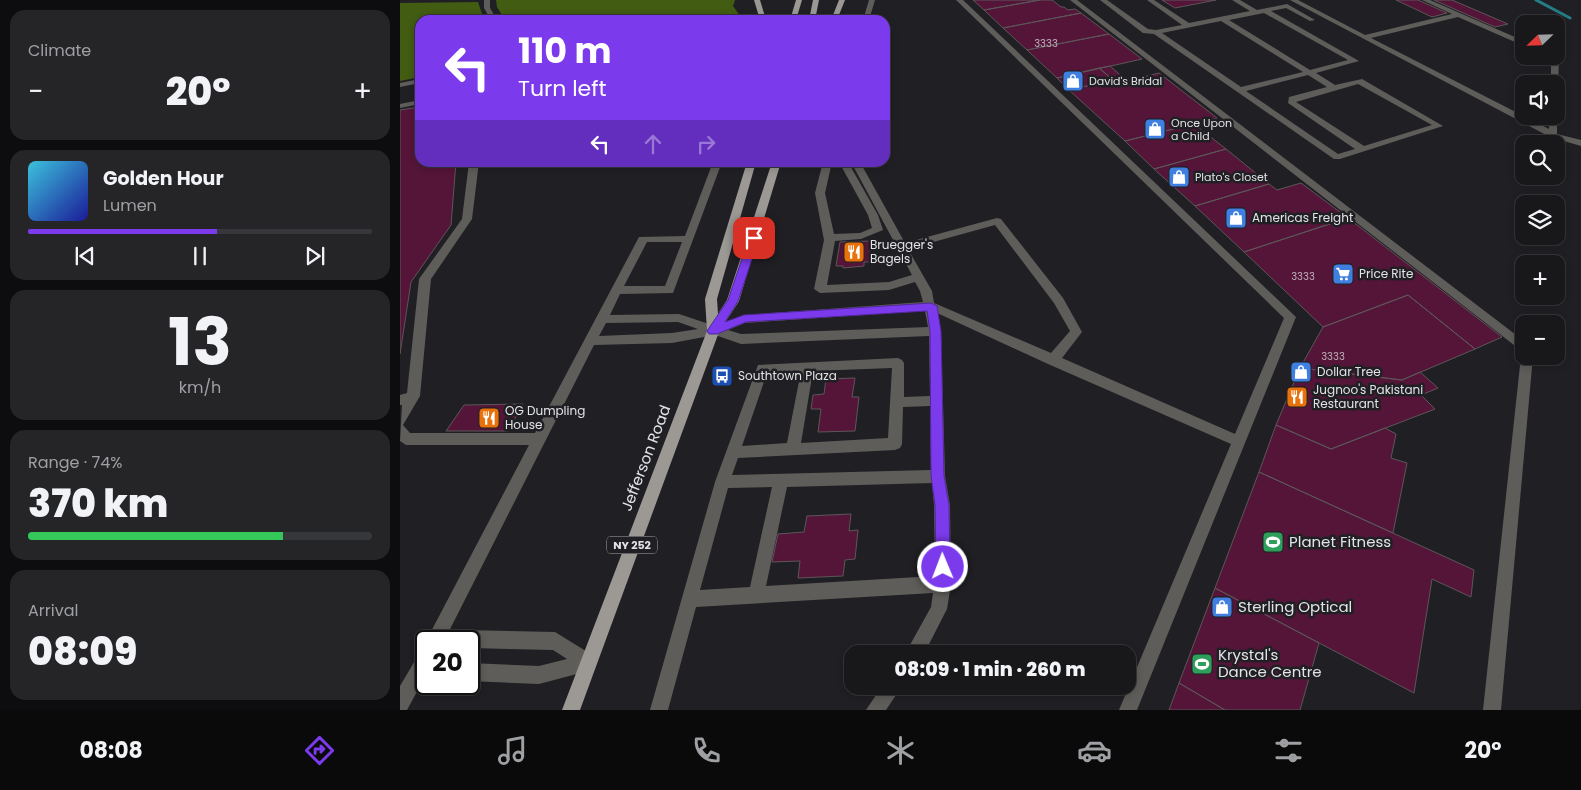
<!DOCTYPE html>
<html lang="en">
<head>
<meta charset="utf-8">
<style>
  :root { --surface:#18181b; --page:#252528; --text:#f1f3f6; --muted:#9fa0a3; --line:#36373a; --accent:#7c3aed }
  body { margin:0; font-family:Poppins,sans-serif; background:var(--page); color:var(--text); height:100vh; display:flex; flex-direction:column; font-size:19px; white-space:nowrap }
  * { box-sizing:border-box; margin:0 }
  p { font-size:16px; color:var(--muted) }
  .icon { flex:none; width:28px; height:28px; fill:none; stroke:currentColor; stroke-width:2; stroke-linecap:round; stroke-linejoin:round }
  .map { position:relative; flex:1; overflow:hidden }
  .sheet { display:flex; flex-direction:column; gap:10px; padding:10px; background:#0d0d0f; width:400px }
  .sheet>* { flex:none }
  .guide { position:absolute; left:15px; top:15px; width:475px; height:152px; border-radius:15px; box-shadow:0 2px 8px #0003,0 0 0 1px var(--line); background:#7c3aed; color:#fff; overflow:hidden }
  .needle { width:32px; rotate:247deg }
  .controls { position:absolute; left:1115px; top:15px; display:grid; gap:10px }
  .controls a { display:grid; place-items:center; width:50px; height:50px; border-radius:10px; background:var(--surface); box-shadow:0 2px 8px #0003,0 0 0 1px var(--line); font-size:25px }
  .speed { position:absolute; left:15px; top:630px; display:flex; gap:10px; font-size:25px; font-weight:700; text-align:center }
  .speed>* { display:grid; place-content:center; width:65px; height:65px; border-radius:50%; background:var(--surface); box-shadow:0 2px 8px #0003,0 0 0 1px var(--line); line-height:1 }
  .speed .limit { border:2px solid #111; border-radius:8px; background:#fff; color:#111 }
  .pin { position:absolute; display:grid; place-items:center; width:42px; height:42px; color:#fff; margin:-21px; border-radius:10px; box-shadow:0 2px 8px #0006 }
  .me { position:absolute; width:55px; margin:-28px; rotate:359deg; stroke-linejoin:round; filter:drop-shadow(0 0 4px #0008) }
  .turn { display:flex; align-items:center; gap:18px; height:105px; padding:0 20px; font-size:22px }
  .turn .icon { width:65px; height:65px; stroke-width:2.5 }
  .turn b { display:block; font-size:35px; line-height:42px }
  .lanes { display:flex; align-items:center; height:48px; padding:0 20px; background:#0003; justify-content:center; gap:25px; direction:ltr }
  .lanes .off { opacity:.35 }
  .big { font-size:38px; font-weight:800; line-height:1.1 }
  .sheet .card { flex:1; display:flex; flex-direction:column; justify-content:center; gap:8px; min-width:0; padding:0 18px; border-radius:15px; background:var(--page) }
  .sheet .dial { align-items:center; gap:0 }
  .dial b { font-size:65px; line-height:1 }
  .song { display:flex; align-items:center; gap:15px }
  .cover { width:60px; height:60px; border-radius:8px; background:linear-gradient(135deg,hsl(190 70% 55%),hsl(240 70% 35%)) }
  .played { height:5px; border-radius:2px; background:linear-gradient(90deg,var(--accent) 55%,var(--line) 55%) }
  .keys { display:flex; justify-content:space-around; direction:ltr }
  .heat { display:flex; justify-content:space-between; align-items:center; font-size:28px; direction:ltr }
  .charge { height:8px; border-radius:4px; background:linear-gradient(90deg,#34c759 74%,var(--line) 0) }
  .trip { position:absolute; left:444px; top:645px; width:292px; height:50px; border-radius:15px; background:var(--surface); box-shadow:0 2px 8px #0003,0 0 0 1px var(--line); font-weight:800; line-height:50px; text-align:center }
  .tabs { display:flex; height:80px; justify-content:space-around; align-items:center; background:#0a0a0b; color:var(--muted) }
  .tabs .icon { width:35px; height:35px }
  .tabs .active { color:var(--accent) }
  .tabs b { font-size:22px; color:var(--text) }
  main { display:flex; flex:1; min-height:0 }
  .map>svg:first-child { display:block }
</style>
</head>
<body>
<main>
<section class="sheet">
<div class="card"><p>Climate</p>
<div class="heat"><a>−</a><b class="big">20°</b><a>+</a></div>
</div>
<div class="card">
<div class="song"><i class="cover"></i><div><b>Golden Hour</b><p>Lumen</p></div></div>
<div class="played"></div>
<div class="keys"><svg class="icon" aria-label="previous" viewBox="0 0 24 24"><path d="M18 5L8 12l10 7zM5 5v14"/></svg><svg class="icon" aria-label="pause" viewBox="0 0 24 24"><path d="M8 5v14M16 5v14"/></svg><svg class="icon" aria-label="next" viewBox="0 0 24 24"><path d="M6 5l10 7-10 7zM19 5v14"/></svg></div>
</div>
<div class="card dial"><b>13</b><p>km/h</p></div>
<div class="card"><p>Range · 74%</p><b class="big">370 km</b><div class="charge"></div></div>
<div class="card"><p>Arrival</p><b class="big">08:09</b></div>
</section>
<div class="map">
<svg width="1181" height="710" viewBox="0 0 1181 710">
  <rect width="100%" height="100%" fill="#202024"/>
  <!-- forest -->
  <path fill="#425c12" d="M96,0H335L333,6L343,20H105L97,7Z
    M78,2L84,20H20V77L0,81V3Z"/>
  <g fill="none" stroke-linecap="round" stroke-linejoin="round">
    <!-- stream -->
    <path stroke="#257d88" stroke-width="3" d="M1136,0L1170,18"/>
  </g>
  <!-- building -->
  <path fill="#551539" stroke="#5c5659" d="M573,0H640L584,10Z
    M640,0H652L661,7H664L668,10L675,9L681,13L603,28L584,10Z
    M762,0H816L775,8Z
    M996,0H1018L1047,13L1032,17Z
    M1034,0H1052L1108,24L1095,27Z
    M681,13L709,34L627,50L603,28Z
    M709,34L742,59L657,78L627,50Z
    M710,66L727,81L759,73L817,118L725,141L669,90L713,80L699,68Z
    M699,68L713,80L669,90L657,78Z
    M20,107V162H56L51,225L11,282L0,354V110Z
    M794,124L826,149L754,169L725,141Z
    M826,149L869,184L795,206L754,169Z
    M901,183L948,218L844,252L795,206L869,184L877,190Z
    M948,218L1102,337L1075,349L1008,295L923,327L844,252Z
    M471,241L469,262H464V266L443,268V266H436L440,242Z
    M1008,295L1075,349L1002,380L900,368L923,327Z
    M900,368L1002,380L1020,372L1038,388L1021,395L1035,409L931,449L876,425Z
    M455,378L452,397H459L455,431L418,432L421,409H411L413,395L424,394L426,379Z
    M123,404L108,431H46L64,405Z
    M876,425L931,449L985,428L996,434L991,458L1007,463L993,533L859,472Z
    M859,472L1074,570L1071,597L1032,579L1014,693L815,588Z
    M451,514L449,531L458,530L455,559L445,560L443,576L398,578L400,561L372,562L378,534L404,532L407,516Z
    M815,588L919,643L900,710H825L779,683Z
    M779,683L825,710H769Z"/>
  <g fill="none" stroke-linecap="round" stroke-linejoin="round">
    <!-- minor -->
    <path fill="#5e5d5a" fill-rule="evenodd" d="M84,0H90V8L97,20H91L84,8Z
      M469,0H475L469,20H463Z
      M556,0H563L896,317L737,710H719L831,444L648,364L537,313L541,331L545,476L550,505L551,584L547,609L524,654H505L531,607L533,593L296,607L268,710H250L315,482L358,365L498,358L502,360L504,363V397L530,396L529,336L341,344L315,335L272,343L194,345L44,641H26L129,445H6L0,441L2,405H0V395L7,393L19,279L62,219L69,162H79L72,219L31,279L20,396L3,425L10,433H135L239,237L285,236L313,162H322L273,293L220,294L210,315L279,314L315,326L344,315L523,302L520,291L515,282L489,290L420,293L414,289L424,240L415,193L423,162H432L425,193L434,234L460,233L472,228L468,215L439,162H448L478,215L483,230L461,239L435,241L427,285L489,282L512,275L451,162H460L505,243L597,218L601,219L663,298L682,332L662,358L835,434L884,318ZM595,225L654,303L670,331L651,353L534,303L532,291L508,249ZM247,242H282L265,286H224ZM525,311L528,327L341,334L328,330L345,323ZM278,322L298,329L272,333L199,336L206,323ZM492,368L488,438L401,443L413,371ZM401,371L387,443L342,446L367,373ZM530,406L531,470L332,475L338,458L495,450L500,448L502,444L503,407ZM532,483L534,505L535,576L366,586L387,487ZM372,487L350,587L300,590L328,488Z
      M670,0H677L1124,341V356H1133L1101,710H1083L1121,356L1123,352Z
      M700,0H707L748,29L756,30L782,25L747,0H754L789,23L850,11L832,0H840L857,10L887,4L915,20L910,21L886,8L871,11L959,61L916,73L935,85L962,79L1043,126L940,159H934L754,34L743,33ZM864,13L948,60L910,70L829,20ZM821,21L903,72L841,87L762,33ZM908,75L927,87L889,97L888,103L955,149L938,154L846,91ZM958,84L1032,125L964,146L896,102Z
      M890,0H898L965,35L1052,14L1022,0H1030L1124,41V46L1058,17L971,38L1149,129L1150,116H1156L1157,114V134L1181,140V146L1150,137Z
      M1146,56H1156L1159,58L1158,86L1151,84V59Z
      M20,79V83L0,87V83Z
      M20,100V104L0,108V104Z
      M63,630L155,632L194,656L197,662L194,668L188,671L139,684L69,681V663L139,666L167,659L153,650L69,648V641H50L53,635Z
      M26,649V675L7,710H0V686L20,652Z
      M482,686H502L486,710H466Z"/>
    <!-- major -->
    <path fill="#9c9995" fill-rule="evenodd" d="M354,0H360L366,20H360Z
      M396,0H402L396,20H390Z
      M413,0H419L415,20H409Z
      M439,0H445L437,20H431Z
      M347,162H356L317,299L318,314L327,300L372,162H381L339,301L319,332L180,710H162L307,331L305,299Z"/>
  </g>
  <!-- route -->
  <path fill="#7c3aed" stroke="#51269a" d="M354,235L359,238L338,301L325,322L344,315L531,303L537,306L541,331L544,476L549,505L550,567L548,572L543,574L538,572L536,567L535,505L531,476L530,331L527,311L346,322L317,334H309L307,331L328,300L349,238Z"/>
  <!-- icons -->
  <defs>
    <g id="shop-square" transform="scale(1.125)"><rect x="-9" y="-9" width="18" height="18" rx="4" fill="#3f7fe0" stroke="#202024"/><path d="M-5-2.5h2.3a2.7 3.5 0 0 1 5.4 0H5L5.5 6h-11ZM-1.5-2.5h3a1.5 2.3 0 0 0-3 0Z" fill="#fff"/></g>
    <g id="restaurant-square" transform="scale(1.125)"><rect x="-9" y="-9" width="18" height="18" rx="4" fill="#e8710a" stroke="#202024"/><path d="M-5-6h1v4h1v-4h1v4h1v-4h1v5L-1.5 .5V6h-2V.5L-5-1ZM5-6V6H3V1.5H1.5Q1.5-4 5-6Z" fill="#fff"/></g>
    <g id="supermarket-square" transform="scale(1.125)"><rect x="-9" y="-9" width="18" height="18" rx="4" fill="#3f7fe0" stroke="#202024"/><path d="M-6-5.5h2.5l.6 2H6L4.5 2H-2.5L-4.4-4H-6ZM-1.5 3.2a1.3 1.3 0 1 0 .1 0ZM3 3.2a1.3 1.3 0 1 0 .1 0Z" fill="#fff"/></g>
    <g id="bus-square" transform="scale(1.125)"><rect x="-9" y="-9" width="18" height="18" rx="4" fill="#1a4fb4" stroke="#202024"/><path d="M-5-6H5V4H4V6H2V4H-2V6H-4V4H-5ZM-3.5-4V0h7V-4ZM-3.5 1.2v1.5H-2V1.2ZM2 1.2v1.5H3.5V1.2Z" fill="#fff"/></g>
    <g id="stadium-square" transform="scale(1.125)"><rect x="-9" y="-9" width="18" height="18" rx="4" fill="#2e9e5b" stroke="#202024"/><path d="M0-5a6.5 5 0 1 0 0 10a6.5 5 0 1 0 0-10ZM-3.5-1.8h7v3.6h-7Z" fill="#fff"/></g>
  </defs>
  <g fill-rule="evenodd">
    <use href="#shop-square" x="673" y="81"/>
    <use href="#shop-square" x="755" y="129"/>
    <use href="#shop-square" x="779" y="177"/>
    <use href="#shop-square" x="836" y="218"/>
    <use href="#restaurant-square" x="454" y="252"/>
    <use href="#supermarket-square" x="943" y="274"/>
    <use href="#shop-square" x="901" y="372"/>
    <use href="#bus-square" x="322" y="376"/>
    <use href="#restaurant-square" x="897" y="397"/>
    <use href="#restaurant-square" x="89" y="418"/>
    <use href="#stadium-square" x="873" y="542"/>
    <use href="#shop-square" x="822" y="607"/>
    <use href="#stadium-square" x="802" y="664"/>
  </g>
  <g text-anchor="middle" stroke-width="5" stroke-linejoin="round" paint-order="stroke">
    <!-- number labels -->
    <g font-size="10" fill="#bfb0bb">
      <text x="646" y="47">3333</text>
      <text x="903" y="280">3333</text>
      <text x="933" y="360">3333</text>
    </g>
    <!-- far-poi labels -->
    <g font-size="11" fill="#e2e3e6" stroke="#202024" text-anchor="start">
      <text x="689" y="85">David's Bridal</text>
      <text x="771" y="127">Once Upon<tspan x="771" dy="13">a Child</tspan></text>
      <text x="795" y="181">Plato's Closet</text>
    </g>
    <!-- shield labels -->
    <rect fill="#202024" stroke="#a8a8ac" stroke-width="1" x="207" y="536.5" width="50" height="17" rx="4"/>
    <g font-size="11" font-weight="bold" fill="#e2e3e6">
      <text x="232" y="549">NY 252</text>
    </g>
    <!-- poi labels -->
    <g font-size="12" fill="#e2e3e6" stroke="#202024" text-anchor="start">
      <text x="852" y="222">Americas Freight</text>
      <text x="470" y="249">Bruegger's<tspan x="470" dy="14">Bagels</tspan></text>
      <text x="959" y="278">Price Rite</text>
      <text x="917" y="376">Dollar Tree</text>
      <text x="338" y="380">Southtown Plaza</text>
      <text x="913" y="394">Jugnoo's Pakistani<tspan x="913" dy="14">Restaurant</tspan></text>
      <text x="105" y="415">OG Dumpling<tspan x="105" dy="14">House</tspan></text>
    </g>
    <!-- near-street labels -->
    <g font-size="15" fill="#e2e3e6" stroke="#202024">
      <text transform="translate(246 458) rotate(-69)" y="5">Jefferson Road</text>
    </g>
    <!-- near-poi labels -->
    <g font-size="15" fill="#e2e3e6" stroke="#202024" text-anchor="start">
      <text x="889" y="547">Planet Fitness</text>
      <text x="838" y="612">Sterling Optical</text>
      <text x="818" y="660">Krystal's<tspan x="818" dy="17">Dance Centre</tspan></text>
    </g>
  </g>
</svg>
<div class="controls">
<a><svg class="needle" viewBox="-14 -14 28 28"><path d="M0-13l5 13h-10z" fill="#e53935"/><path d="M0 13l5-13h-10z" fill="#9fa0a3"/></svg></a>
<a><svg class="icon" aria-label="sound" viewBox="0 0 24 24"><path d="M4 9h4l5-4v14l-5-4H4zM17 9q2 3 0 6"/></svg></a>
<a><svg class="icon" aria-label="search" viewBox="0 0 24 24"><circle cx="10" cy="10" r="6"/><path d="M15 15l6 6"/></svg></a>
<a><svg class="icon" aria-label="layers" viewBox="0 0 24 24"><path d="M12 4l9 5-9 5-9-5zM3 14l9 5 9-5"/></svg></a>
<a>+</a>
<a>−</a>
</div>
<div class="speed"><div class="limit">20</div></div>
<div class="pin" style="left:354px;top:238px;background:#d93025"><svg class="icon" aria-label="arrive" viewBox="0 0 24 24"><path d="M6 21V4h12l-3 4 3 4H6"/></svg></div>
<svg class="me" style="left:543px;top:567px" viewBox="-20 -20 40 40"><circle r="17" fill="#7c3aed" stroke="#fff" stroke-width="3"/><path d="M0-11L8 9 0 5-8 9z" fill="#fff"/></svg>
<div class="trip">08:09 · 1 min · 260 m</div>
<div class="guide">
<div class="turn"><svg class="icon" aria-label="left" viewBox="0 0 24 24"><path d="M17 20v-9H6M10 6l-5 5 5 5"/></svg><div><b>110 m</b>Turn left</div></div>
<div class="lanes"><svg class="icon" aria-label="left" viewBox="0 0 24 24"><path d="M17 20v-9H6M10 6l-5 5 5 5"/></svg><svg class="icon off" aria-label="ahead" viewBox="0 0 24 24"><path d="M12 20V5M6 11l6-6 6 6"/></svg><svg class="icon off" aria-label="right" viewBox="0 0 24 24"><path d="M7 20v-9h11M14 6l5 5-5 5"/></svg></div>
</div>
</div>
</main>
<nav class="tabs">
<b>08:08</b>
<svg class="icon active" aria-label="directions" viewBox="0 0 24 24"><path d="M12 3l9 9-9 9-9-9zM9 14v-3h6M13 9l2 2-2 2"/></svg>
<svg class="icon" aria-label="music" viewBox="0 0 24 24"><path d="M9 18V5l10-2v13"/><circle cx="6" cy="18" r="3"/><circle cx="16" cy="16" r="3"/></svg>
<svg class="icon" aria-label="phone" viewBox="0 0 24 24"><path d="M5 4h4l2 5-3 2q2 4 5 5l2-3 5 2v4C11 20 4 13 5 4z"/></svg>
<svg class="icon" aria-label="climate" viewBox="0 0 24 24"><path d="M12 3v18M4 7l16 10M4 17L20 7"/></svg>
<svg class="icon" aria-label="car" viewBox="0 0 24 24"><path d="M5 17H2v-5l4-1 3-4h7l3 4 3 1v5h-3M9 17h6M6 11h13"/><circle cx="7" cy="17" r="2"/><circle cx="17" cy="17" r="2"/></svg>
<svg class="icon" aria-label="filters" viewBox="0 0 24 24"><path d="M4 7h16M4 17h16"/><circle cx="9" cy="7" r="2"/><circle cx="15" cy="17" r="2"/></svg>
<b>20°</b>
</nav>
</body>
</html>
